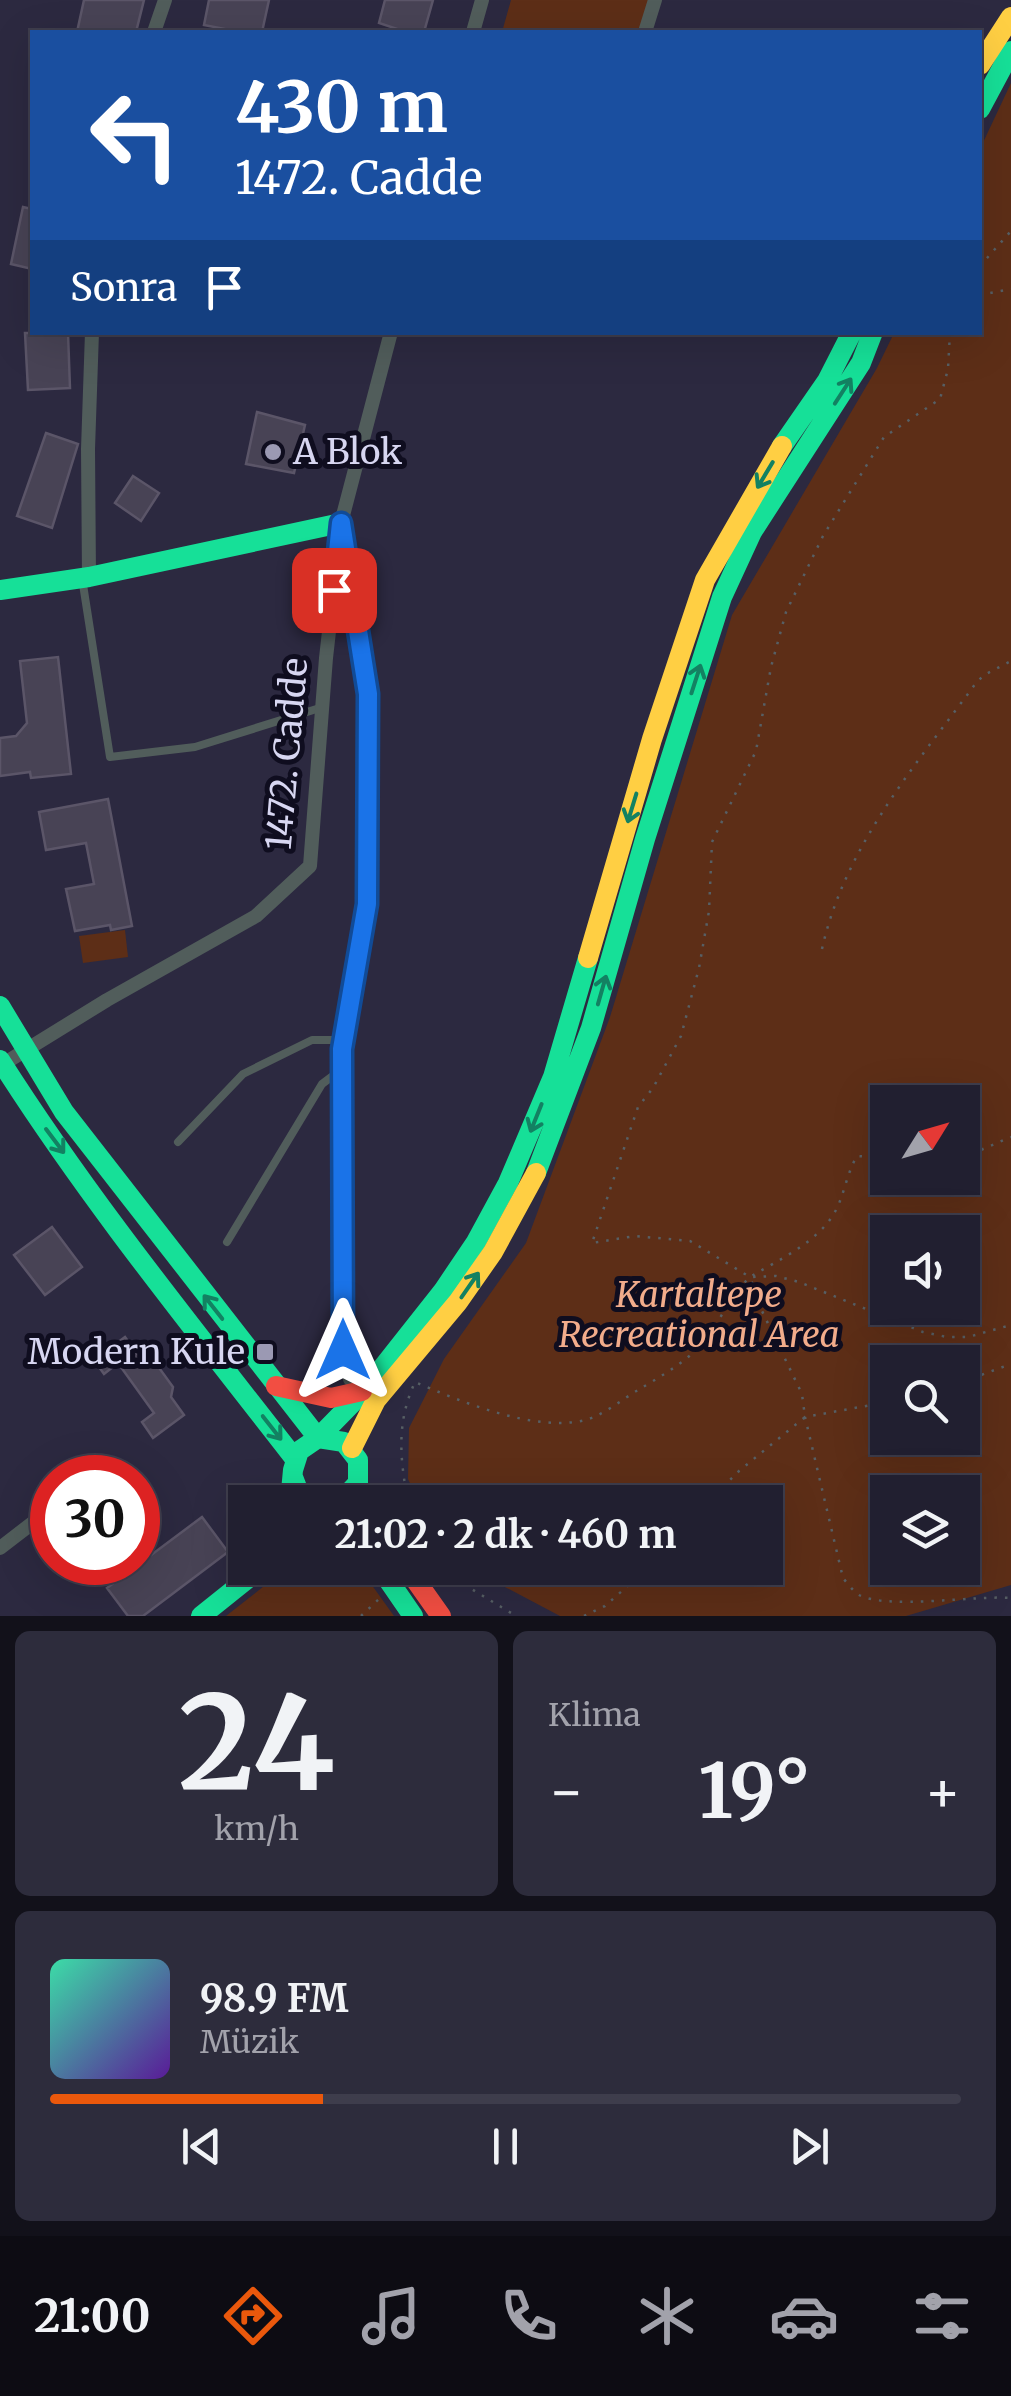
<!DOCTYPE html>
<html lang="tr">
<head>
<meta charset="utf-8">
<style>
  :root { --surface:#211f30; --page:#2d2c3c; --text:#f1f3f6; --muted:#a2a2ab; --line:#3e3d4c; --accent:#ea580c }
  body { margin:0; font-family:Merriweather,serif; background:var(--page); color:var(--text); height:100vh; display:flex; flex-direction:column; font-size:38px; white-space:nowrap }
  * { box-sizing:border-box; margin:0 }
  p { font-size:32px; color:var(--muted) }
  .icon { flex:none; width:55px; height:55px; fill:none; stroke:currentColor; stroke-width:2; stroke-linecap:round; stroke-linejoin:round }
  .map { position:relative; height:1616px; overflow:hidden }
  .sheet { display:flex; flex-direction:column; gap:15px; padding:15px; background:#12111a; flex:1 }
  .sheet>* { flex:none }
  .hud { position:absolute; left:30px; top:30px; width:952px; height:305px; border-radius:0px; box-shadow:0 10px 40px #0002,0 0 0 2px var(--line); background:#1a4fa0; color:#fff; overflow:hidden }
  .needle { width:65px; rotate:53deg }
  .fabs { position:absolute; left:870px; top:1085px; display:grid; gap:20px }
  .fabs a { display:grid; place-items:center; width:110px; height:110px; border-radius:0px; background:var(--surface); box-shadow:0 10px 40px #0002,0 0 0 2px var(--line); font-size:50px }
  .speed { position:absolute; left:30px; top:1455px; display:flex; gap:20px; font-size:50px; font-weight:700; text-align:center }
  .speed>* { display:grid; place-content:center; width:130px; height:130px; border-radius:50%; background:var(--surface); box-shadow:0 10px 40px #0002,0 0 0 2px var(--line); line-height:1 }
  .speed .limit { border:15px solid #d22; background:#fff; color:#111 }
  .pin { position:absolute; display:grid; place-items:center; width:85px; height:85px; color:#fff; margin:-42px; border-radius:20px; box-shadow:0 5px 15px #0006 }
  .me { position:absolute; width:110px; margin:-55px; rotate:0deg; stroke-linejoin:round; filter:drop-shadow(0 0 8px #0008) }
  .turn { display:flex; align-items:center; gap:35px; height:210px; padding:0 40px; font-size:45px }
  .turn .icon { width:130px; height:130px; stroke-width:2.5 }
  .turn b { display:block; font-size:70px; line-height:85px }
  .then { display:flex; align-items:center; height:95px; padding:0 40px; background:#0003; gap:20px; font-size:38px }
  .big { font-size:75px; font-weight:700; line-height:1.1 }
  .sheet .tile { flex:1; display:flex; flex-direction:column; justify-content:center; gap:15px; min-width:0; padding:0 35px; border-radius:15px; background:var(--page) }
  .sheet .dial { align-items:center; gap:0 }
  .dial b { font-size:130px; line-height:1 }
  .song { display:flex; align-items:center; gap:30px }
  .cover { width:120px; height:120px; border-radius:15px; background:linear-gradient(135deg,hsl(160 70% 55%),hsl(270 70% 35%)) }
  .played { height:10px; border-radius:5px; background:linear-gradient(90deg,var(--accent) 30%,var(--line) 30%) }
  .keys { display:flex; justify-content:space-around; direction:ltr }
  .heat { display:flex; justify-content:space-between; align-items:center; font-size:55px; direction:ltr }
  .sheet .tiles { flex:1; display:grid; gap:15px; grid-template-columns:1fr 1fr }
  .tile:last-child { grid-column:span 2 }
  .trip { position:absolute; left:228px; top:1485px; width:555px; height:100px; border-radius:0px; background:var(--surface); box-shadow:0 10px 40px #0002,0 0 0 2px var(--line); font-weight:700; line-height:100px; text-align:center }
  .menu { display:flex; height:160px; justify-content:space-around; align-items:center; background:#0d0c13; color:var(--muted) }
  .menu .icon { width:70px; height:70px }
  .menu .selected { color:var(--accent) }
  .menu b { font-size:45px; color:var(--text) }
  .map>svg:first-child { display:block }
</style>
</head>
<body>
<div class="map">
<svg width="1011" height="1616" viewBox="0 0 1011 1616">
  <rect width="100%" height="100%" fill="#2c2940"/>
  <!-- green -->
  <path fill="#5d2e17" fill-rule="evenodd" d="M511,0H649L640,32H502Z
    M1011,83V1585L906,1616H560L469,1568H765V1502H419L408,1479L409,1428L444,1359L526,1243L610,1017L732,615L877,368L894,333L980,332V149ZM888,1102H962V1178H888ZM888,1232H962V1308H888ZM888,1362H962V1438H888ZM888,1492H962V1568H888Z
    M125,930L128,957L83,963L79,936Z
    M287,1568H354L366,1577L394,1616H226Z"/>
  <!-- building -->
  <path fill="#484355" stroke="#5b5568" stroke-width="2.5" d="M84,0H144L136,32H77Z
    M209,0H269L262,32H240L204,25Z
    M385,0H433L424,32H406L379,23Z
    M23,207L32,209V269L11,264Z
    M25,333H68L70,388L28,390Z
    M257,412L305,425L294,473L246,464Z
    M46,433L78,444L52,528L17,516Z
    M133,476L159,493L141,521L115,503Z
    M58,657L71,774L31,778L30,772L0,776V738L16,736L27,723L20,661Z
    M108,799L132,926L111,930L110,925L75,931L66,889L94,884L86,843L46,850L39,812Z
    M52,1227L82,1267L45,1295L14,1255Z
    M125,1337L138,1355L152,1358L173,1387L171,1397L184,1415L153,1438L142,1422L154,1413L118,1363L104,1374L94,1360Z
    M202,1517L228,1552L143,1616H128L107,1588Z"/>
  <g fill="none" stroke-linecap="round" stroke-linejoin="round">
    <!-- path -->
    <path stroke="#575f64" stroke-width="2.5" stroke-dasharray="2.5 8" stroke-linecap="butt" d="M980,266L1011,231
      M980,295L1011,289
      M950,332L948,369L940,399L884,437L823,536L786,612L771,667L756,751L712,842L709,911L699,968L681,1036L653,1088L638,1107L592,1243L635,1236L690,1241L750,1277L776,1276L799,1282L923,1332L947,1337H968L1011,1325
      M822,949C845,846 915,766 976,683L984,675L1011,661
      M962,1158L1011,1137
      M962,1382L1011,1364
      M888,1402L805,1417L843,1578C847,1583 854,1592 859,1595C888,1610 975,1595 1011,1598
      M408,1502C400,1459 396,1423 415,1382C459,1401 536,1433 585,1420C604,1415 621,1400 638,1390C658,1378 683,1364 700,1346C719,1325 728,1298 749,1278
      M708,1502L739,1471L805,1417L802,1394L762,1311L750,1277C780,1259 821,1241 837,1208C845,1191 847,1173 857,1156L872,1157L888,1165
      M437,1568L516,1616
      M361,1616L381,1597
      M584,1616L605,1606L648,1568"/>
    <!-- lane -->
    <path stroke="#515d5b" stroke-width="8" d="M82,578L110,757L195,747L323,707
      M178,1142L243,1074L312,1040H344
      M227,1242L322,1084L342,1069"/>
    <!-- street -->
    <path stroke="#515d5b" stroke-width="14" d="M154,32L165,0
      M473,32L482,0
      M645,32L655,0
      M89,577L88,449L92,332
      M0,1066L107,1000L256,916L310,866L326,658L339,543
      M367,1393L350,1379L343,1350L342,1049L367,904L369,693L341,523L391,332
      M0,1548L52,1508"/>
    <!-- fast -->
    <path stroke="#16e098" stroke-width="20" d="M980,109L1011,51
      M782,446L827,381L852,332
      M0,590L89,577L341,523
      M0,1006L64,1112L318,1438
      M0,1060C89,1200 194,1329 295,1459
      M536,1173L591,1028L645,839L722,597L752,532L861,363L873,332
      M318,1438L344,1442L358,1460V1483L340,1502
      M293,1477L298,1490L314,1502
      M290,1502L293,1470L299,1451L318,1438L364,1391L443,1291L476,1242L508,1183L553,1077L588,958
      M380,1568L413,1616
      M201,1616L261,1568"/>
    <!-- slow -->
    <path stroke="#ffcf43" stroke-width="20" d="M980,65L1011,17
      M588,958L652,739L705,580L782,446
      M352,1448L376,1400L458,1302L493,1252L536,1173"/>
    <!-- jam -->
    <path stroke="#f24e42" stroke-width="20" d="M276,1386L331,1398L362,1391
      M407,1568L441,1616"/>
  </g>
  <!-- one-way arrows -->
  <defs><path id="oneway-shaft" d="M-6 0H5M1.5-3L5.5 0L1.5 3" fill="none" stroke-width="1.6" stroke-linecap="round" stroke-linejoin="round" transform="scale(2.5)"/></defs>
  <g stroke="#138162">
    <use href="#oneway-shaft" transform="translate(843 391) rotate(-57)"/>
    <use href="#oneway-shaft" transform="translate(765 475) rotate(121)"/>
    <use href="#oneway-shaft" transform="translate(696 679) rotate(-72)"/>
    <use href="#oneway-shaft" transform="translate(632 808) rotate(107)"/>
    <use href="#oneway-shaft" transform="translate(602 990) rotate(-74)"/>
    <use href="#oneway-shaft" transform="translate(536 1118) rotate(112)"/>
    <use href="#oneway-shaft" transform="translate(55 1141) rotate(53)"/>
    <use href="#oneway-shaft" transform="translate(470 1285) rotate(-55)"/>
    <use href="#oneway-shaft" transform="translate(213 1307) rotate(-128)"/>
    <use href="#oneway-shaft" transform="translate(272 1428) rotate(52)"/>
  </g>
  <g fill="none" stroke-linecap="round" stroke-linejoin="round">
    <!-- route casing -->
    <g stroke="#114b97" stroke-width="25">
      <path id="route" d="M334,590L341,523L368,694L367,904L342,1049L343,1350"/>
    </g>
    <!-- route -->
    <use href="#route" stroke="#1a73e8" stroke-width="18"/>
  </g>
  <!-- markers -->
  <g fill="#9b99b3" stroke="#0f0d1f" stroke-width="4">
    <circle cx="273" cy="452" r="10"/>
    <rect x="255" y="1342" width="20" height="20" rx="5"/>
  </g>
  <g text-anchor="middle" stroke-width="10" stroke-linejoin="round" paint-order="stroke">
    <!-- poi labels -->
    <g font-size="35" fill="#d7d6f1" stroke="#0f0d1f" text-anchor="start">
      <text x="293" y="464">A Blok</text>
      <text x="245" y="1364" text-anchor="end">Modern Kule</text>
    </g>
    <!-- street labels -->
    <g font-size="35" fill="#d7d6f1" stroke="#0f0d1f">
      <text transform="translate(287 754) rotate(-85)" y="12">1472. Cadde</text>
    </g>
    <!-- park labels -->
    <g font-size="35" font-style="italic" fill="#f2ac8b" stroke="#0f0d1f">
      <text x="699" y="1307">Kartaltepe<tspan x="699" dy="40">Recreational Area</tspan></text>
    </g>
  </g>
</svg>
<div class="fabs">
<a><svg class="needle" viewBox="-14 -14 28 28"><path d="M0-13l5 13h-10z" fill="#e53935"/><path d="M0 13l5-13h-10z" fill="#a2a2ab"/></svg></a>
<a><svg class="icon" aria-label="sound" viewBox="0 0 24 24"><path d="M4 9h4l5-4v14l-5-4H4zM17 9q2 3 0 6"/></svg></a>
<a><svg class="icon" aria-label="search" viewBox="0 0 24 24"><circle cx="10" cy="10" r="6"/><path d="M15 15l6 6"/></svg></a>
<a><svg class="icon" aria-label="layers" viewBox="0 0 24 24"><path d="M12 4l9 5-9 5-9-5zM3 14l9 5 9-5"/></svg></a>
</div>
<div class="speed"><div class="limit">30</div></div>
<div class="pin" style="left:334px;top:590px;background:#d93025"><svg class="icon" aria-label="arrive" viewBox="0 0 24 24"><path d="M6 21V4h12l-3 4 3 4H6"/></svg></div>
<svg class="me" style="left:343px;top:1350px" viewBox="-20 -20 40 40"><path d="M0-17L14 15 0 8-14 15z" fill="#1a73e8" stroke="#fff" stroke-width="4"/></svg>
<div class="trip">21:02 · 2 dk · 460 m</div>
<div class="hud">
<div class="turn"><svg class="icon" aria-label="left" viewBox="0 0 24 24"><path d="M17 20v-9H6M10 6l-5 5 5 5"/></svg><div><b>430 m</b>1472. Cadde</div></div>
<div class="then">Sonra<svg class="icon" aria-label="arrive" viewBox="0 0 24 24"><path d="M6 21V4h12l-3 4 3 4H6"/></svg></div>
</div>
</div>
<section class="sheet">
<div class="tiles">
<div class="tile dial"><b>24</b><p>km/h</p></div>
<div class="tile"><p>Klima</p>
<div class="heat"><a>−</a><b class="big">19°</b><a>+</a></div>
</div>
<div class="tile">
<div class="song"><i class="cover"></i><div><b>98.9 FM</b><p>Müzik</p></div></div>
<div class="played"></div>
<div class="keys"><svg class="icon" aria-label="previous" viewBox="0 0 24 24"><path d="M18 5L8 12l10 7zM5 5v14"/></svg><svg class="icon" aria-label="pause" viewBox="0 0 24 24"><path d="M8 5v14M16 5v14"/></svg><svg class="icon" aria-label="next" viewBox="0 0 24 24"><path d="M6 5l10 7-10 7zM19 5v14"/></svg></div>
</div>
</div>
</section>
<nav class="menu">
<b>21:00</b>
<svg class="icon selected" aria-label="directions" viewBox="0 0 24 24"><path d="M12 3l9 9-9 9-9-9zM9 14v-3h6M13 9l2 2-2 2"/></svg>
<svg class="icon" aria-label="music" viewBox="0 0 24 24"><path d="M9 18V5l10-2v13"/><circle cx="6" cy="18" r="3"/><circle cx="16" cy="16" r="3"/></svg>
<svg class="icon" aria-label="phone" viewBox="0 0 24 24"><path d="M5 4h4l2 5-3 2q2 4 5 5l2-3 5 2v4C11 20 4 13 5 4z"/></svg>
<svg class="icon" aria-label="climate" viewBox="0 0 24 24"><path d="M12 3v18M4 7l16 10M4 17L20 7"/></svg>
<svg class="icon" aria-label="car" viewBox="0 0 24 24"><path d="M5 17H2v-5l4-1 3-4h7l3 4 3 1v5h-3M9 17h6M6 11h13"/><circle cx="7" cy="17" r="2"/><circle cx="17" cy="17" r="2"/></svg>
<svg class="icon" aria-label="filters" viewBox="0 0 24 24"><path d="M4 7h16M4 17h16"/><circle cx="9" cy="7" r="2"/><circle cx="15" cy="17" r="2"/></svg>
</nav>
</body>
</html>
